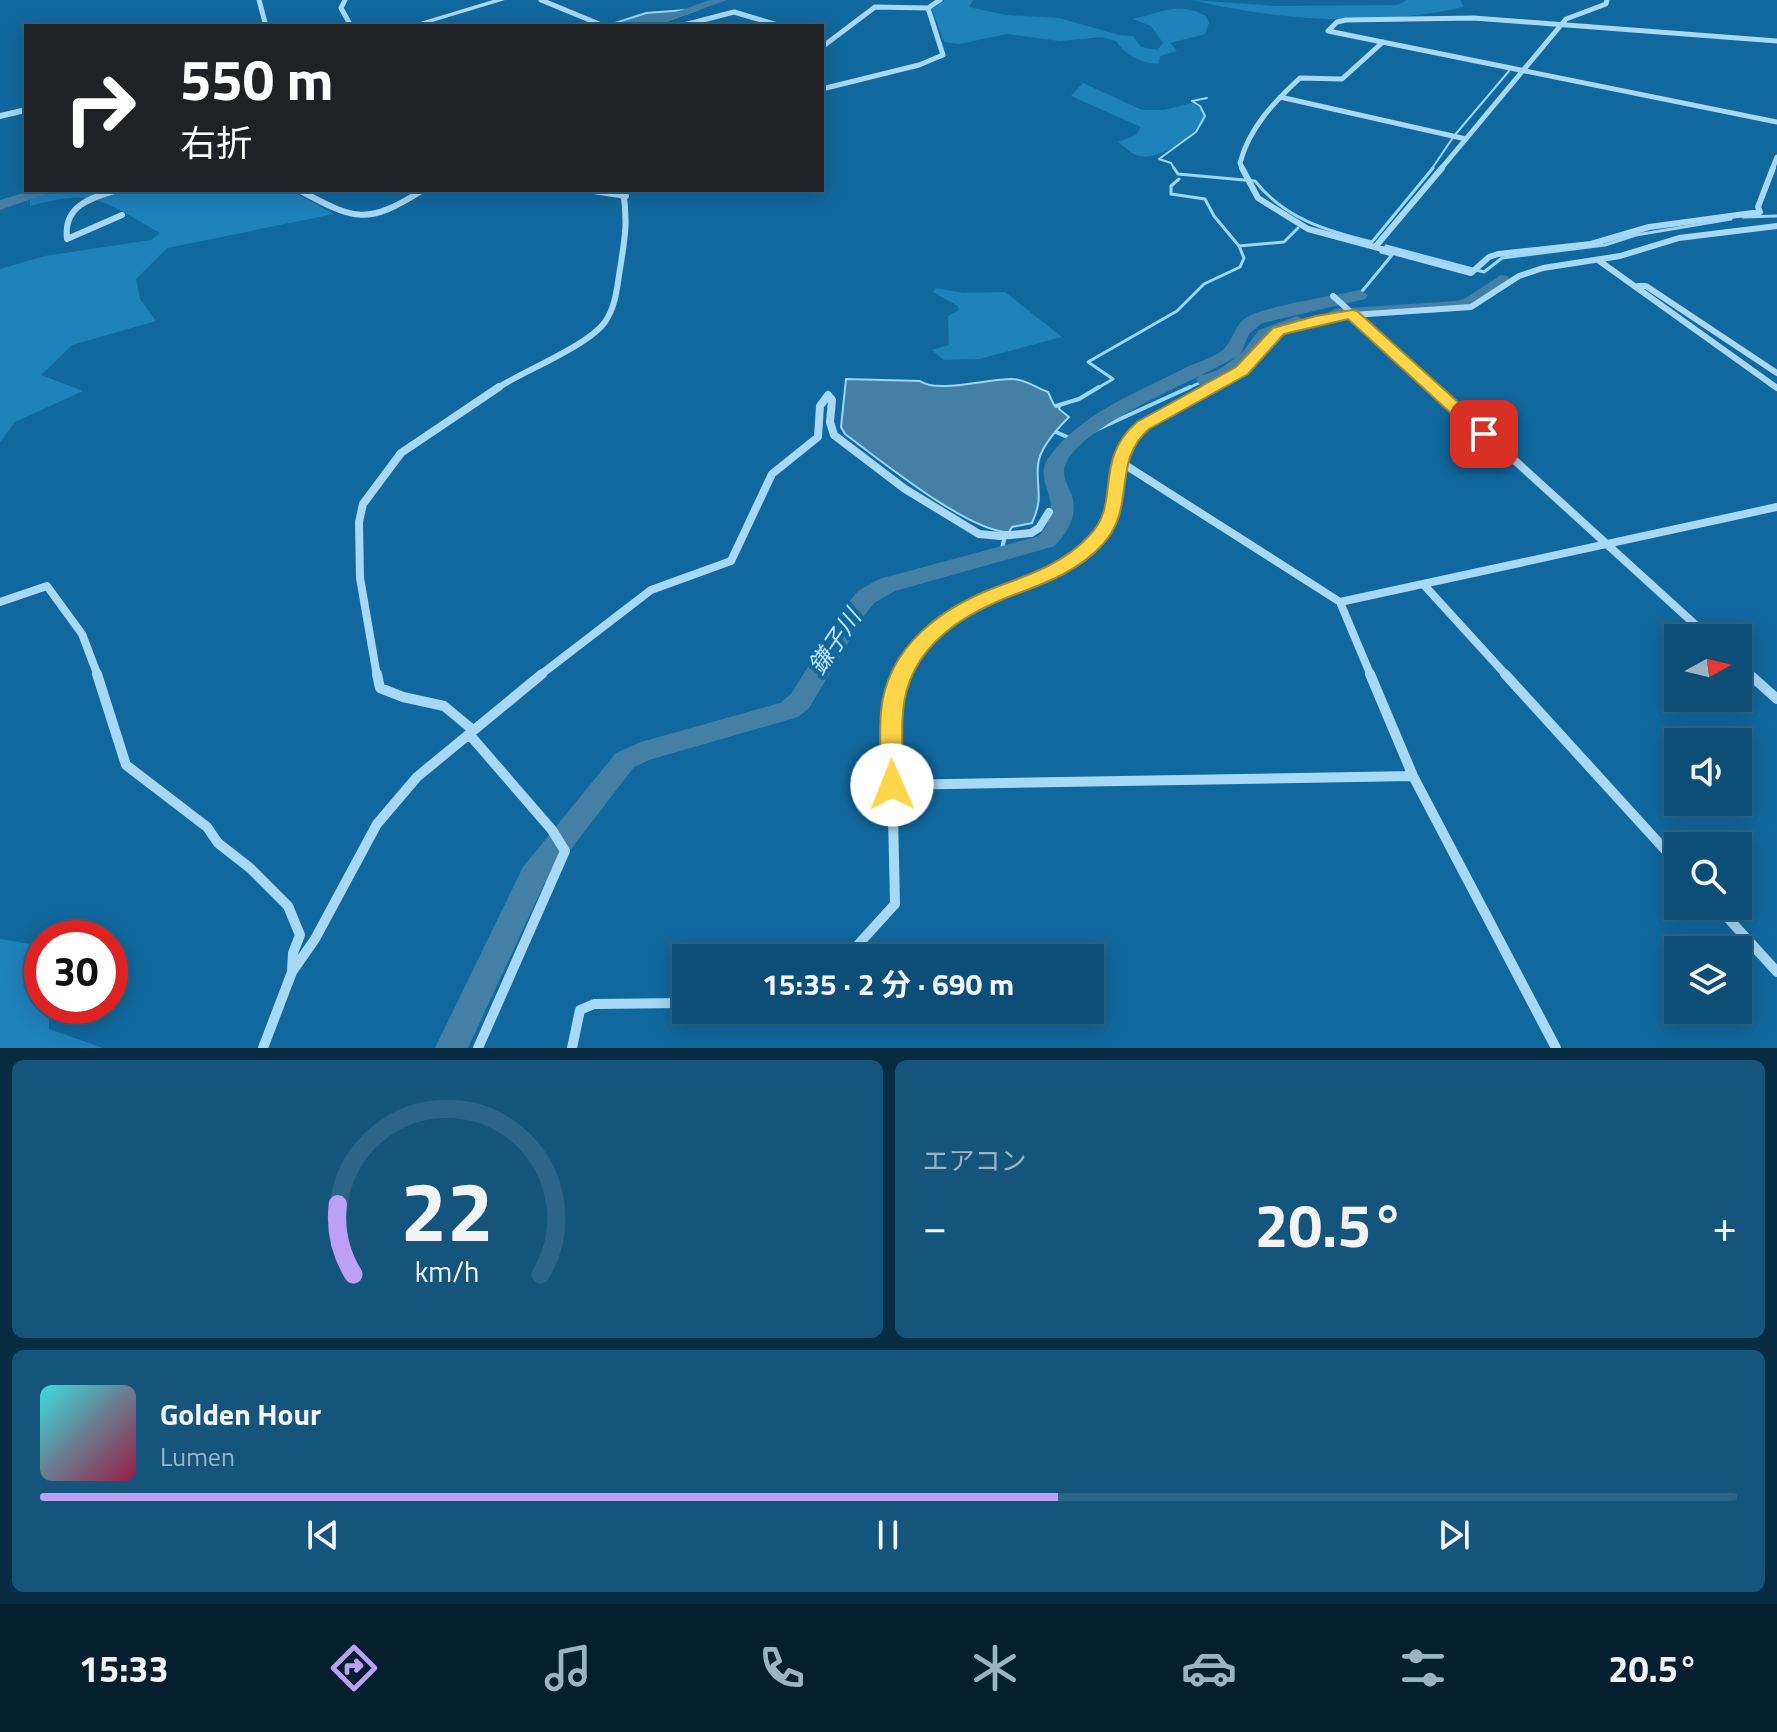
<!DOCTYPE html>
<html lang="ja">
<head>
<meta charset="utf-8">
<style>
  :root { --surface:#0d4e76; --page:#16557b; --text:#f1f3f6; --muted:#9ab4c5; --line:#2d6588; --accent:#bca0f2 }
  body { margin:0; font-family:"Titillium Web","Noto Sans JP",sans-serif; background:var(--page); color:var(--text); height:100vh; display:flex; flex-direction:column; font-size:30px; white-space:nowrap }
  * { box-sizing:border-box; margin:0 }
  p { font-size:26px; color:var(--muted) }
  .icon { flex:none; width:44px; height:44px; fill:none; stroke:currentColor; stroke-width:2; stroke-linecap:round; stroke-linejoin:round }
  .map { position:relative; height:1048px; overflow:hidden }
  .drawer { display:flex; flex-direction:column; gap:12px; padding:12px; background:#072b41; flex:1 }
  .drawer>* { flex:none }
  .guide { position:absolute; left:24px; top:24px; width:800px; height:168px; border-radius:0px; box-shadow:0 4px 20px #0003,0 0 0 2px var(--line); background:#202124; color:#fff; overflow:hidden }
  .needle { width:52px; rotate:82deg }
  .buttons { position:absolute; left:1664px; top:624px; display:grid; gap:16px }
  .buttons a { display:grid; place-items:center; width:88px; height:88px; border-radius:0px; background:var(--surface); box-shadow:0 4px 20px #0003,0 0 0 2px var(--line); font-size:40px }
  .speed { position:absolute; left:24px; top:920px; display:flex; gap:16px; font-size:40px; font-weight:700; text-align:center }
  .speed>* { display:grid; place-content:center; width:104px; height:104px; border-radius:50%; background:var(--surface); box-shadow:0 4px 20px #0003,0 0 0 2px var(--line); line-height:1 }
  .speed .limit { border:12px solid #d22; background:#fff; color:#111 }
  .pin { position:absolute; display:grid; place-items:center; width:68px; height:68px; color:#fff; margin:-34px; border-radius:16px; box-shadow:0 4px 12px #0006 }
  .me { position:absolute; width:88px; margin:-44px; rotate:359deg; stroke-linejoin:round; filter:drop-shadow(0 0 6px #0008) }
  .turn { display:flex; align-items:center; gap:28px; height:168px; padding:0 24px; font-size:36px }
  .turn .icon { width:104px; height:104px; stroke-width:2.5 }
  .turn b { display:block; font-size:56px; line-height:68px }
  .big { font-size:60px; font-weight:700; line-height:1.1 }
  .drawer .card { flex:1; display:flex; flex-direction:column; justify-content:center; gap:12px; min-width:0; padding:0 28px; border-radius:12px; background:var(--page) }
  .drawer .dial { align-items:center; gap:0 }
  .dial svg { height:208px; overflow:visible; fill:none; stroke:var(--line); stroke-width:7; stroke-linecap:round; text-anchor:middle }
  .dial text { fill:var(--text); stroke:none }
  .song { display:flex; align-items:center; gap:24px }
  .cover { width:96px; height:96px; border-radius:12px; background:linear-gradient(135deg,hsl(180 70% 55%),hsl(340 70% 35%)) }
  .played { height:8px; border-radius:4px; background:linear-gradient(90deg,var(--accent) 60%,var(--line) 60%) }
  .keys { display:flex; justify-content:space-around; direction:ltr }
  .heat { display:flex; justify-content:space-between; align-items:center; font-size:44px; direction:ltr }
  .drawer .tiles { flex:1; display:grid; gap:12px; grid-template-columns:1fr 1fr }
  .card:last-child { grid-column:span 2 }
  .trip { position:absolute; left:672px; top:944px; width:432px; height:80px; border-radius:0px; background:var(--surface); box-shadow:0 4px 20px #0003,0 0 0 2px var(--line); font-weight:700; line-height:80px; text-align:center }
  .dock { display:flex; height:128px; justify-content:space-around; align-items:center; background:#051f2f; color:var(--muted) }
  .dock .icon { width:56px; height:56px }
  .dock .on { color:var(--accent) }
  .dock b { font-size:36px; color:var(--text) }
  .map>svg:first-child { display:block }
</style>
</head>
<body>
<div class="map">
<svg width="1777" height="1048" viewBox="0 0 1777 1048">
  <rect width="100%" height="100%" fill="#11689e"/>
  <!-- green -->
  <path fill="#2082bb" d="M945,0H973L969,7L1006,15L1059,18L1119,35L1133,36L1141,47L1158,50L1163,43L1151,26L1133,19C1161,13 1177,1 1206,16L1209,23L1205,34L1170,43L1177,51L1160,56L1159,63C1143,65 1124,54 1116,41L1102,37L1060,41L1007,34L959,44L944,42L932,9Z
    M1192,0L1276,6L1398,5L1407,0H1461L1463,7C1375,27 1280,21 1192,0Z
    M1083,83L1142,110H1164L1192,103L1202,110L1205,120C1192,137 1161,160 1140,156C1132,155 1125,147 1118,142L1136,135L1141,127L1071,96Z
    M57,190H290L334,214L167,248L136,279L140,299L156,321L72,345L41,375L83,391L15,422L0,442V269L45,256L151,240L160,233C102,201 97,188 30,206V197Z
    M936,288L963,293L1005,292L1062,337L979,359L944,360L932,350L949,345L948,316L959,310L958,306L933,292Z
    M0,939L42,946V1006H49V1029L103,1048H0Z"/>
  <!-- water -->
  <path fill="#4480a5" stroke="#99d6f8" stroke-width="2" d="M699,9L651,26L615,23L646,13Z
    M846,379L920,381C937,394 990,378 1013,379C1024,379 1037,388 1048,392L1054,405L1060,406L1059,409L1069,417C1059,427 1039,449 1038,465C1036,491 1044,496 1032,523L1012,527L1009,532C970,533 880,460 845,434L841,427Z"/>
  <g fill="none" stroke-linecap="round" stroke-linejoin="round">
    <!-- stream-far2 -->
    <path stroke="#99d6f8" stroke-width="2" d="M1175,170L1171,163L1159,159L1196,132L1205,116L1200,106L1192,101L1207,98
      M1431,170L1454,136L1509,71"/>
    <!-- stream-far1 -->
    <path stroke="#99d6f8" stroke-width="3" d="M1174,168L1178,174L1255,181C1285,219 1327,231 1372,242
      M1179,179L1171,186V194L1205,199L1214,216L1239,246
      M1743,217L1777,216
      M1372,242L1433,168
      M1386,246L1484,272L1502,258L1605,245L1636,235L1731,219
      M1359,295L1392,255L1381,252
      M1096,389L1113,379L1088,362L1177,311L1204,284L1240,267L1244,258L1239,246L1284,242L1298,228
      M1186,389L1206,380"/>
    <!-- stream -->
    <path stroke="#99d6f8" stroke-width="4" d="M1056,406L1079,399L1099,387
      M1056,432L1074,440L1190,387
      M1001,553L1005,535"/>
    <!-- river -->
    <path fill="#4480a5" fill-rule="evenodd" d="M710,0H727L655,26H637Z
      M33,190H57L0,210V200Z
      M1501,275L1507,276L1510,280L1507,284L1476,307L1456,311L1335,319L1326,314L1335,309L1456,301L1464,299Z
      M1359,290L1368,295L1365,299L1262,323L1249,334L1240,355L1200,376L1218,370L1241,354L1259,330L1297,316L1306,321L1271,338L1255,362L1232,378L1206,386L1199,384L1196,380L1199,376C1170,391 1065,436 1064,472C1064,480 1069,488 1072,496C1078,516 1068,531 1055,546L895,591L874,603L864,616L809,708L798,717L649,760L634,767L544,884L468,1048H435L523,867L616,753L641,742L780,703L791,694L847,604L858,591L879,579L1039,536C1069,500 1030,483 1049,457C1081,413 1140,391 1187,367C1198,362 1217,356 1225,348C1235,336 1235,322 1251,315C1277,304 1330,297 1359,290Z"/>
    <!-- minor-far3 -->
    <path stroke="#a7d8f5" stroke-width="5" d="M259,0L266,26
      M345,0L341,8L351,26
      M541,0L604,26
      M680,26L734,12L781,26
      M1777,41L1474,18L1346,20L1337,22L1328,31L1777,122
      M822,47L875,7L928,8L940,0
      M822,89L919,65L943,55L928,8
      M1280,97L1466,139
      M1243,170L1240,163C1249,128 1274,102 1300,78L1342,79L1383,42
      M1440,170L1566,19L1606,4L1607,0
      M1772,170L1777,157"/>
    <!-- minor-far2 -->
    <path stroke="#a7d8f5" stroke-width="6" d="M1242,168L1258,198L1308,229L1471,273L1489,257L1498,254L1591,244L1649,227L1760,212L1758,207L1773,168
      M117,190C90,198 63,206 67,239L122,215
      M299,190C356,221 367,225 423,190
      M587,190L626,196
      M1376,246L1442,168
      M1598,260L1777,388
      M1638,286H1646L1777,373
      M1333,296L1436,389
      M496,389C523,371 588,346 605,322C616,306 617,287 620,269C625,238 628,222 623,190
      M1208,389L1242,370L1270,338L1289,327L1352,315L1471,307L1519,276L1543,268L1620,256L1679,238L1777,226"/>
    <!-- minor-far1 -->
    <path stroke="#a7d8f5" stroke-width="8" d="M1434,387L1710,638
      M828,395L832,400L830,422L834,435L905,489L979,534L1000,536L1031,533L1039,528L1049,512
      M1119,461L1340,602L1371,676
      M1424,585L1507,676
      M0,602L47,586L82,634L98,676
      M1340,602L1777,507
      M1738,664L1751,676
      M377,676L360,578L359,522L363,504L401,453L499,387
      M539,676L651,590L731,561L772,474L818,437L820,406L828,395
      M901,676C946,585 1020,604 1085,551C1129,515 1104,478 1130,441C1146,416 1186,402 1211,387"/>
    <!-- minor -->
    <path stroke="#a7d8f5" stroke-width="10" d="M97,674L126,765L207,827L218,843L250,868L288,906L300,935L293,953L292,972L263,1048
      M377,674L380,688L403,697L444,706L473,730
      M1370,674L1413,776L1556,1048
      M1505,674L1678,864
      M1749,674L1777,699
      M469,734L552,830L565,851L478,1048
      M892,785L1413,776
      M1717,906L1777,972
      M846,958L895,904L891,728L895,691L902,674
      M292,972L315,939L377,824L417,777L542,674
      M572,1048L580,1010L594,1004L686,1003"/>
    <!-- tertiary -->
    <path fill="#a7d8f5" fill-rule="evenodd" d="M493,0H505L419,26H407Z
      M26,107V113L0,119V113Z"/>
  </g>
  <!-- route -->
  <path fill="#ffd54a" stroke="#a68a30" stroke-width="2" d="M1352,310L1357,311L1489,430L1492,434L1489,438H1478L1348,319L1284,334L1248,374L1149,429C1111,462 1137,507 1103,544C1081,569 1049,582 1019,593C964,613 908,646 903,712C901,736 903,761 903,785L900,792L892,794L884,792L880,785C881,761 879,736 881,712C887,646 942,607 999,586C1032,574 1065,562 1089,536C1122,503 1092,461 1137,422L1236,367L1273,328L1316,316Z"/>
  <g text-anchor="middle" stroke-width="8" stroke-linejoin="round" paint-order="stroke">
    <!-- water labels -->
    <g font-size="24" font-style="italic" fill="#bfe6fc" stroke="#11689e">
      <text transform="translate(835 642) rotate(-56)" y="8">鎌子川</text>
    </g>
  </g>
</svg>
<div class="buttons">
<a><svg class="needle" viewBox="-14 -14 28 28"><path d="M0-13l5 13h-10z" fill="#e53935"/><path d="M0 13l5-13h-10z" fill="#9ab4c5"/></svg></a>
<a><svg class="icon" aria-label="sound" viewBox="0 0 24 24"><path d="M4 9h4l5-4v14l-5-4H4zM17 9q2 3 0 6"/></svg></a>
<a><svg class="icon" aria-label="search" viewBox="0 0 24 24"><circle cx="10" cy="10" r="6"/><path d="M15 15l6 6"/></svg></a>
<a><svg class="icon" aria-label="layers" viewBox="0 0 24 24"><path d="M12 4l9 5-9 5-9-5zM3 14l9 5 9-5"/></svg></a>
</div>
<div class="speed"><div class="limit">30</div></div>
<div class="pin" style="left:1484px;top:434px;background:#d93025"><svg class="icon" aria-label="arrive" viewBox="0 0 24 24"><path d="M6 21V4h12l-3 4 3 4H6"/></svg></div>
<svg class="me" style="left:892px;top:785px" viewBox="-20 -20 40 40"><circle r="19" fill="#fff"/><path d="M0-13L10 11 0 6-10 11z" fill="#ffd54a"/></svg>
<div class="trip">15:35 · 2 分 · 690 m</div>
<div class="guide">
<div class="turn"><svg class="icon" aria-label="right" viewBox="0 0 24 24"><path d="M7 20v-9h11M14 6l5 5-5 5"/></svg><div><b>550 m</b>右折</div></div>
</div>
</div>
<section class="drawer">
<div class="tiles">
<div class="card dial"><svg viewBox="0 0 100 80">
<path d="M14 69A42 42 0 1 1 86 69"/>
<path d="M14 69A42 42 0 0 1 8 42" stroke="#bca0f2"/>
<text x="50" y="56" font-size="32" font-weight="700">22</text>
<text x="50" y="72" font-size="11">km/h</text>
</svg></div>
<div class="card"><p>エアコン</p>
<div class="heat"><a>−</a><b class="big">20.5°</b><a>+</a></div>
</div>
<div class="card">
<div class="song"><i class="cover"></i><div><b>Golden Hour</b><p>Lumen</p></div></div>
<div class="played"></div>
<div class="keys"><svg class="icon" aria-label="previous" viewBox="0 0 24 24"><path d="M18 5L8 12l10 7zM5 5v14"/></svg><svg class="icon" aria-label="pause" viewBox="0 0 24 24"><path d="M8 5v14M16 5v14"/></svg><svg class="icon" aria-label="next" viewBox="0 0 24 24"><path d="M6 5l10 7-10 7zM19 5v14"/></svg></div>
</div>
</div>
</section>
<nav class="dock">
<b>15:33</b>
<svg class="icon on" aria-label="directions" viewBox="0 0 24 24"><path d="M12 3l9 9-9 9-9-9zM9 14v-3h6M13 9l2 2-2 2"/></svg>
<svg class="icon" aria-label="music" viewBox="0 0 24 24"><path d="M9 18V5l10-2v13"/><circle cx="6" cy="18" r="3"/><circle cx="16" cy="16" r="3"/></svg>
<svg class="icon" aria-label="phone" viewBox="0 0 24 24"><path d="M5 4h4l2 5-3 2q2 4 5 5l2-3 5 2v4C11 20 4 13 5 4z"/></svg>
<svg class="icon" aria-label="climate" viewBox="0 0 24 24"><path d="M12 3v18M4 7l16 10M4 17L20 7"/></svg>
<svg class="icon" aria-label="car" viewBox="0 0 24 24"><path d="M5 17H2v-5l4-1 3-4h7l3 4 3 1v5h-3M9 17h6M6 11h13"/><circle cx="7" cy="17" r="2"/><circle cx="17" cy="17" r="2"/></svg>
<svg class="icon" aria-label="filters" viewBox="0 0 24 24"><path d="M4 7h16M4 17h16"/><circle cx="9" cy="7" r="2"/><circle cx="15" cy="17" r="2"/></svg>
<b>20.5°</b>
</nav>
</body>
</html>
